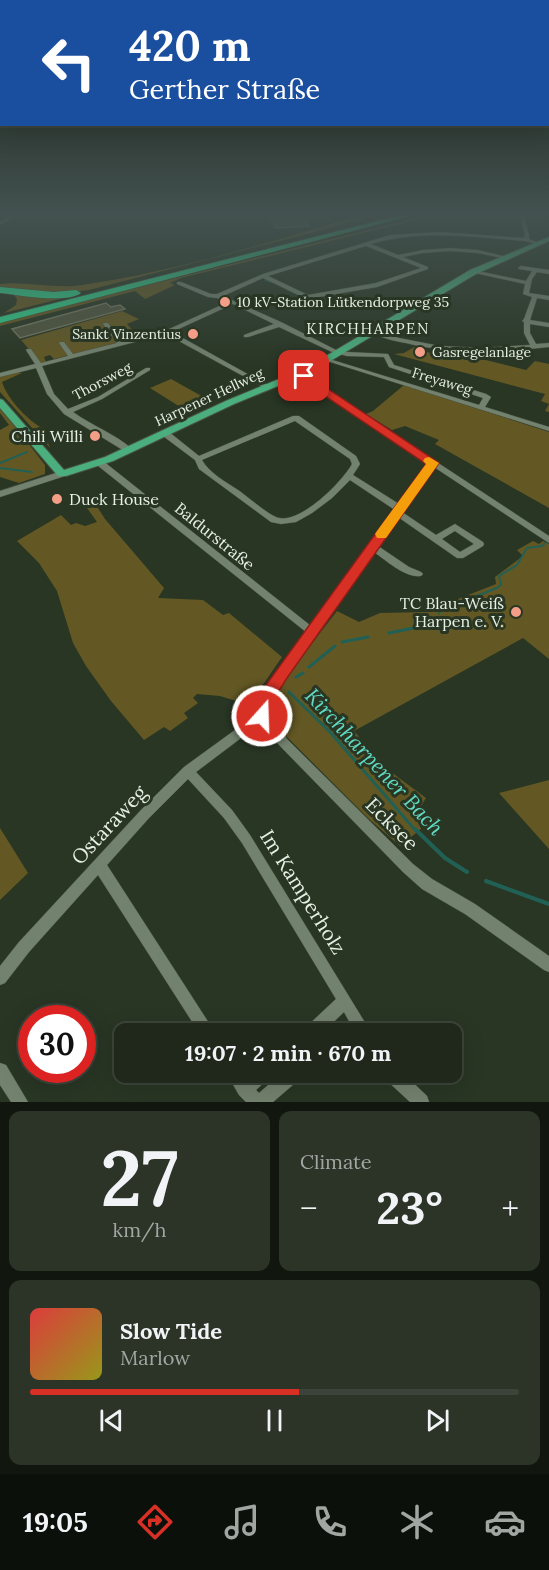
<!DOCTYPE html>
<html lang="en">
<head>
<meta charset="utf-8">
<style>
  :root { --surface:#1f281b; --page:#2c3428; --text:#f1f3f6; --muted:#a1a6a3; --line:#3c443a; --accent:#d93025 }
  body { margin:0; font-family:Lora,serif; background:var(--page); color:var(--text); height:100vh; display:flex; flex-direction:column; font-size:22px; white-space:nowrap }
  * { box-sizing:border-box; margin:0 }
  p { font-size:20px; color:var(--muted) }
  .icon { flex:none; width:33px; height:33px; fill:none; stroke:currentColor; stroke-width:2; stroke-linecap:round; stroke-linejoin:round }
  .map { position:relative; height:1102px; overflow:hidden }
  .side { display:flex; flex-direction:column; gap:9px; padding:9px; background:#11160f; flex:1 }
  .side>* { flex:none }
  .top-card { position:absolute; left:0px; top:0px; width:549px; height:126px; box-shadow:0 6px 24px #0002,0 0 0 2px var(--line); background:#1a4fa0; color:#fff; overflow:hidden }
  .speed { position:absolute; left:18px; top:1005px; display:flex; gap:12px; font-size:30px; font-weight:700; text-align:center }
  .speed>* { display:grid; place-content:center; width:78px; height:78px; border-radius:50%; background:var(--surface); box-shadow:0 6px 24px #0002,0 0 0 2px var(--line); line-height:1 }
  .speed .limit { border:9px solid #d22; background:#fff; color:#111 }
  .pin { position:absolute; display:grid; place-items:center; width:51px; height:51px; color:#fff; margin:-26px; border-radius:12px; box-shadow:0 3px 9px #0006 }
  .me { position:absolute; width:66px; margin:-33px; rotate:20deg; stroke-linejoin:round; filter:drop-shadow(0 0 4px #0008) }
  .turn { display:flex; align-items:center; gap:21px; height:126px; padding:0 30px; font-size:27px }
  .turn .icon { width:78px; height:78px; stroke-width:2.5 }
  .turn b { display:block; font-size:42px; line-height:51px }
  .big { font-size:45px; font-weight:700; line-height:1.1 }
  .side .widget { flex:1; display:flex; flex-direction:column; justify-content:center; gap:9px; min-width:0; padding:0 21px; border-radius:12px; background:var(--page) }
  .side .dial { align-items:center; gap:0 }
  .dial b { font-size:78px; line-height:1 }
  .song { display:flex; align-items:center; gap:18px }
  .cover { width:72px; height:72px; border-radius:9px; background:linear-gradient(135deg,hsl(0 70% 55%),hsl(60 70% 35%)) }
  .played { height:6px; border-radius:3px; background:linear-gradient(90deg,var(--accent) 55%,var(--line) 55%) }
  .keys { display:flex; justify-content:space-around; direction:ltr }
  .heat { display:flex; justify-content:space-between; align-items:center; font-size:33px; direction:ltr }
  .side .tiles { flex:1; display:grid; gap:9px; grid-template-columns:1fr 1fr }
  .widget:last-child { grid-column:span 2 }
  .trip { position:absolute; left:114px; top:1023px; width:348px; height:60px; border-radius:12px; background:var(--surface); box-shadow:0 6px 24px #0002,0 0 0 2px var(--line); font-weight:700; line-height:60px; text-align:center }
  .dock { display:flex; height:96px; justify-content:space-around; align-items:center; background:#0c100b; color:var(--muted) }
  .dock .icon { width:42px; height:42px }
  .dock .current { color:var(--accent) }
  .dock b { font-size:27px; color:var(--text) }
  .map>svg:first-child { display:block }
</style>
</head>
<body>
<div class="map">
<svg width="549" height="1102" viewBox="0 0 549 1102">
  <rect width="100%" height="100%" fill="#293624"/>
  <!-- green -->
  <path fill="#635824" d="M360,215H381L89,290L66,293L0,289V284C27,281 54,289 82,285C176,271 269,243 360,215Z
    M427,215H436L181,278L170,283L175,285L145,299L135,291L0,326V322Z
    M0,291L62,295L80,294L4,313L16,305L17,299L13,294Z
    M122,311L139,319L127,324L140,338L54,359L50,355L44,357L46,362L41,363L21,340Z
    M414,347L433,354H461L526,370L535,361L549,364V412L545,411L549,404L541,401L545,394L394,354L404,353Z
    M18,372L22,373L2,382C8,400 29,422 46,430L42,433L45,435L50,448L0,392V377Z
    M171,379L207,399L185,410L150,388Z
    M404,385L549,432V508L435,444L439,440L405,426L392,430L366,414L373,411Z
    M0,407L45,465V474L19,483L0,477V430L9,425L0,413Z
    M89,494L105,519L164,588L158,598L203,600L223,615L229,613L282,657L249,705L220,696L197,694L193,698L198,703L184,713L188,718L170,731L164,727L144,740L111,701L86,666L73,643L57,591L39,563L17,541L61,515L71,525L76,523L85,526L97,522L80,498Z
    M533,541L539,544L543,541L549,544V659L523,638L354,731L387,769L426,798C419,808 418,816 421,829L400,846L369,819L282,732C270,716 268,710 275,691L337,611L359,622L380,613L425,612L496,584L495,577L523,556L517,550Z
    M549,780V849L499,793Z
    M0,828L28,873L0,900Z"/>
  <g fill="none" stroke-linecap="round" stroke-linejoin="round">
    <!-- stream-far3 -->
    <path stroke="#216055" stroke-width="1.5" d="M265,280L271,282
      M286,289L297,294"/>
    <!-- stream-far2 -->
    <path stroke="#216055" stroke-width="2" d="M0,463L27,452
      M0,468L32,472
      M439,614L440,610L497,588L501,585L499,576L517,565L527,548L542,546L545,543"/>
    <!-- stream-far1 -->
    <path stroke="#216055" stroke-width="3" d="M389,633L438,623L440,618
      M342,642L368,637
      M309,667L335,646
      M296,677L303,673
      M289,692L330,732L416,831"/>
    <!-- stream -->
    <path stroke="#216055" stroke-width="4" d="M415,829L445,858L467,872
      M486,881L549,904"/>
  </g>
  <!-- building -->
  <path fill="#4f543e" stroke="#6f745d" stroke-width="1.5" d="M269,215H302L309,226L276,228Z
    M106,303L111,307L120,305L125,309L20,338L12,329Z"/>
  <g fill="none" stroke-linecap="round" stroke-linejoin="round">
    <!-- minor casing -->
    <g stroke="#495445" stroke-width="1">
      <path id="minor" d="M12,215H17L0,225V222Z
        M520,215H524L529,235V239L539,243V245L525,241C474,237 421,229 371,244L398,255L423,250L450,248L478,250L507,257V259L478,253L450,251L423,253L403,257L428,267V269L377,287L307,299L263,278L223,296L283,323L336,350L347,352L388,354L394,365L486,394L491,397L485,407L549,427V431L324,360L329,359L479,405L483,398L389,367L384,357L347,356L332,352L279,327L248,337H244V335L274,324L233,304L172,332L269,386V388H265L166,334L42,366L54,394L68,409L98,397L146,368H150V370L102,399L73,412C92,426 116,434 133,450L132,452H126L64,414L47,394L36,368L0,377V373L35,364L26,350L27,349H31L41,363L68,356L59,343L60,342H64L73,354L117,343L103,324L104,323H108L122,342L165,331L228,302L217,298L208,297L177,284V282H181L211,294H217L263,274L390,235L440,232L524,238L525,235ZM366,246L421,268L376,283L308,295L268,276Z
        M521,266L549,270V274L537,272L532,279L529,293L549,296V300L537,298L530,320L549,323V327L530,324V333L536,344L549,343V347C501,352 454,355 406,343C394,341 381,338 371,332L374,330L399,338L440,346L481,348L530,345L524,333V322L522,321L524,319L532,297L523,294L525,284L470,272L473,270L526,281L532,271L519,269L518,268Z
        M300,372L549,536V543L434,467L402,512L436,535L455,524L483,542L484,544L483,546L463,558H457L398,517L378,546L409,567L421,572L423,574L421,576C405,578 387,561 374,552L286,676L269,702L268,715L288,740L413,864L432,879L475,904L549,956V972L544,970L465,914L422,889L403,872L280,746L261,723L196,772L232,810L250,835L372,1034H356L344,1012L321,1034H302L304,1029L336,999L242,843L224,818L188,779L149,818L107,865L216,1034H200L98,875L29,952L5,983L0,985V966L19,942L141,810L184,767L257,714L260,698L306,632L97,465L96,463L97,461H103L311,626L395,510L350,480L332,498L312,513L296,522L281,524L271,522L199,469L195,460L163,436V432H169L199,456L293,416H299L356,456L360,464L353,475L399,504L429,463L298,375V373ZM295,421L350,459L352,464C343,481 298,527 276,517C266,513 248,497 238,490C226,482 209,473 202,460ZM455,531L474,544L460,552L442,539Z
        M59,472H65L66,474L65,476L0,497V491Z
        M0,1063L6,1065L28,1102H11L0,1085Z
        M226,1072H243L246,1077L251,1072H271L269,1078L256,1090L259,1093L283,1072H303L301,1078L273,1102H246L239,1095Z
        M382,1072H402L427,1096L429,1102H410L384,1078Z"/>
    </g>
    <!-- major casing -->
    <g stroke="#495445" stroke-width="2">
      <path id="major" d="M549,237V241L476,274L312,372L234,404L113,461L66,476H58L0,408V399L3,400L64,470L105,457L228,400L306,368L470,270Z"/>
    </g>
    <!-- highway casing -->
    <g stroke="#495445" stroke-width="1">
      <path id="highway" d="M401,215H414L0,323V317Z
        M0,287L54,292L76,290L81,293C65,304 19,295 0,293Z"/>
    </g>
    <!-- minor -->
    <use href="#minor" fill="#73826e" fill-rule="evenodd"/>
    <!-- major -->
    <use href="#major" fill="#4bae7d" fill-rule="evenodd"/>
    <!-- highway -->
    <use href="#highway" fill="#31cb87" fill-rule="evenodd"/>
  </g>
  <!-- sky -->
  <linearGradient id="sky" x2="0" y2="1"><stop stop-color="#171e14"/><stop offset="0.58" stop-color="#435250"/><stop offset="1" stop-color="#435250" stop-opacity="0"/></linearGradient>
  <rect width="549" height="369" fill="url(#sky)"/>
  <!-- route -->
  <path fill="#d93025" stroke="#8d1f18" stroke-width="1.5" d="M304,373L439,463L287,678L272,702L268,721L262,723L256,721L253,716L258,696L426,464L300,379V374Z"/>
  <!-- slow -->
  <path fill="#f59e0b" d="M429,457L439,463L386,538H377L375,534L377,531L426,464L423,461L425,458Z"/>
  <!-- markers -->
  <g fill="#f49e87" stroke="#293624" stroke-width="2">
    <circle cx="225" cy="302" r="6"/>
    <circle cx="193" cy="334" r="6"/>
    <circle cx="420" cy="352" r="6"/>
    <circle cx="95" cy="436" r="6"/>
    <circle cx="57" cy="499" r="6"/>
    <circle cx="516" cy="612" r="6"/>
  </g>
  <g text-anchor="middle" stroke-width="6" stroke-linejoin="round" paint-order="stroke">
    <!-- far-poi labels -->
    <g font-size="14" fill="#e7f0e4" stroke="#293624" text-anchor="start">
      <text x="237" y="307">10 kV-Station Lütkendorpweg 35</text>
      <text x="181" y="339" text-anchor="end">Sankt Vinzentius</text>
      <text x="432" y="357">Gasregelanlage</text>
    </g>
    <!-- far-street labels -->
    <g font-size="14" fill="#e7f0e4" stroke="#293624">
      <text transform="translate(102 381) rotate(-28)" y="5">Thorsweg</text>
      <text transform="translate(442 381) rotate(17)" y="5">Freyaweg</text>
      <text transform="translate(209 397) rotate(-25)" y="5">Harpener Hellweg</text>
    </g>
    <!-- far-neighbourhood labels -->
    <g font-size="15" letter-spacing="1.5" fill="#e7f0e4" stroke="#293624">
      <text x="368" y="334">KIRCHHARPEN</text>
    </g>
    <!-- poi labels -->
    <g font-size="16" fill="#e7f0e4" stroke="#293624" text-anchor="end">
      <text x="83" y="442">Chili Willi</text>
      <text x="69" y="505" text-anchor="start">Duck House</text>
      <text x="504" y="609">TC Blau-Weiß<tspan x="504" dy="18">Harpen e. V.</tspan></text>
    </g>
    <!-- street labels -->
    <g font-size="16" fill="#e7f0e4" stroke="#293624">
      <text transform="translate(215 536) rotate(39)" y="6">Baldurstraße</text>
    </g>
    <!-- near-street labels -->
    <g font-size="20" fill="#e7f0e4" stroke="#293624">
      <text transform="translate(392 824) rotate(45)" y="7">Ecksee</text>
      <text transform="translate(109 825) rotate(-47)" y="7">Ostaraweg</text>
      <text transform="translate(303 892) rotate(58)" y="7">Im Kamperholz</text>
    </g>
    <!-- near-water labels -->
    <g font-size="21" font-style="italic" fill="#61dac3" stroke="#293624">
      <text transform="translate(374 762) rotate(47)" y="7">Kirchharpener Bach</text>
    </g>
  </g>
</svg>
<div class="speed"><div class="limit">30</div></div>
<div class="pin" style="left:304px;top:376px;background:#d93025"><svg class="icon" aria-label="arrive" viewBox="0 0 24 24"><path d="M6 21V4h12l-3 4 3 4H6"/></svg></div>
<svg class="me" style="left:262px;top:716px" viewBox="-20 -20 40 40"><circle r="17" fill="#d93025" stroke="#fff" stroke-width="3"/><path d="M0-11L8 9 0 5-8 9z" fill="#fff"/></svg>
<div class="trip">19:07 · 2 min · 670 m</div>
<div class="top-card">
<div class="turn"><svg class="icon" aria-label="left" viewBox="0 0 24 24"><path d="M17 20v-9H6M10 6l-5 5 5 5"/></svg><div><b>420 m</b>Gerther Straße</div></div>
</div>
</div>
<section class="side">
<div class="tiles">
<div class="widget dial"><b>27</b><p>km/h</p></div>
<div class="widget"><p>Climate</p>
<div class="heat"><a>−</a><b class="big">23°</b><a>+</a></div>
</div>
<div class="widget">
<div class="song"><i class="cover"></i><div><b>Slow Tide</b><p>Marlow</p></div></div>
<div class="played"></div>
<div class="keys"><svg class="icon" aria-label="previous" viewBox="0 0 24 24"><path d="M18 5L8 12l10 7zM5 5v14"/></svg><svg class="icon" aria-label="pause" viewBox="0 0 24 24"><path d="M8 5v14M16 5v14"/></svg><svg class="icon" aria-label="next" viewBox="0 0 24 24"><path d="M6 5l10 7-10 7zM19 5v14"/></svg></div>
</div>
</div>
</section>
<nav class="dock">
<b>19:05</b>
<svg class="icon current" aria-label="directions" viewBox="0 0 24 24"><path d="M12 3l9 9-9 9-9-9zM9 14v-3h6M13 9l2 2-2 2"/></svg>
<svg class="icon" aria-label="music" viewBox="0 0 24 24"><path d="M9 18V5l10-2v13"/><circle cx="6" cy="18" r="3"/><circle cx="16" cy="16" r="3"/></svg>
<svg class="icon" aria-label="phone" viewBox="0 0 24 24"><path d="M5 4h4l2 5-3 2q2 4 5 5l2-3 5 2v4C11 20 4 13 5 4z"/></svg>
<svg class="icon" aria-label="climate" viewBox="0 0 24 24"><path d="M12 3v18M4 7l16 10M4 17L20 7"/></svg>
<svg class="icon" aria-label="car" viewBox="0 0 24 24"><path d="M5 17H2v-5l4-1 3-4h7l3 4 3 1v5h-3M9 17h6M6 11h13"/><circle cx="7" cy="17" r="2"/><circle cx="17" cy="17" r="2"/></svg>
</nav>
</body>
</html>
